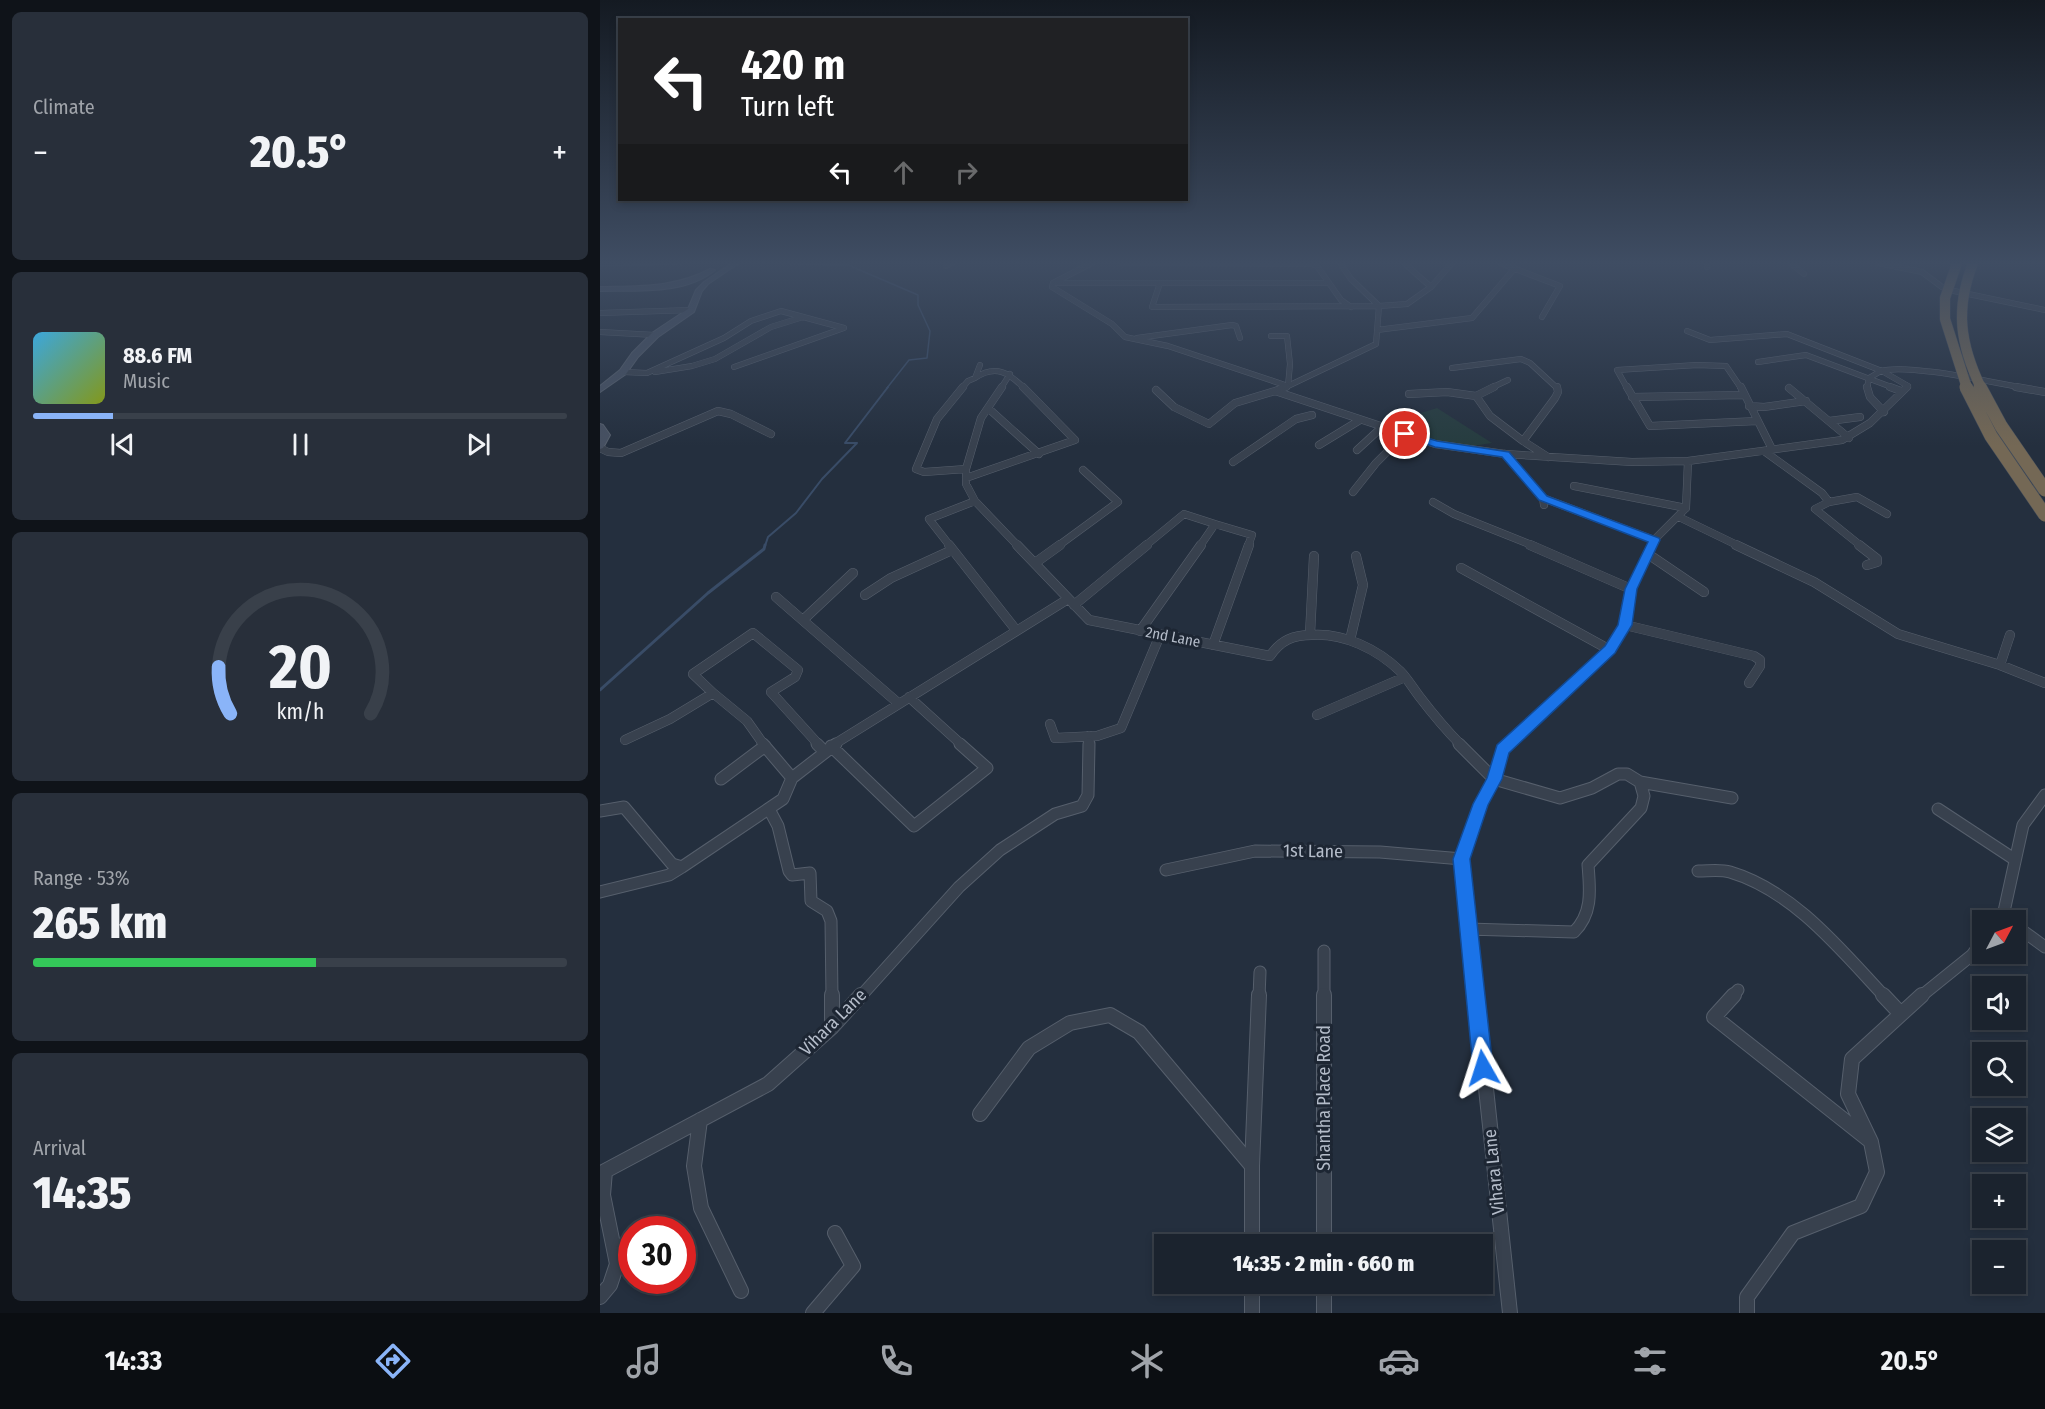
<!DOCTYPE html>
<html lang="en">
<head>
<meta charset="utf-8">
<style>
  :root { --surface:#1b232e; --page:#282f3a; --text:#f1f3f6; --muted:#a0a4aa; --line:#39404a; --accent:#8ab4f8 }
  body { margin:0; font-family:"Fira Sans Condensed",sans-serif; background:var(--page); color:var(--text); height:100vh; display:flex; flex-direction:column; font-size:22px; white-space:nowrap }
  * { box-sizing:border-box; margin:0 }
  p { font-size:20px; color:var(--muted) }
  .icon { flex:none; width:33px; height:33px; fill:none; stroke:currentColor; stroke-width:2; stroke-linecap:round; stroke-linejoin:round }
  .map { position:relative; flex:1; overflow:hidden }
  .side { display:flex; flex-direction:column; gap:12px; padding:12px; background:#0f1319; width:600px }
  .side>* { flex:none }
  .top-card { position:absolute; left:18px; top:18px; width:570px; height:183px; border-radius:0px; box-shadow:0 3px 9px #0003,0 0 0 2px var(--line); background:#202124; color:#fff; overflow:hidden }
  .needle { width:39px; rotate:49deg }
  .tools { position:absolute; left:1372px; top:910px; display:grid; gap:12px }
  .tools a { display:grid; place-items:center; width:54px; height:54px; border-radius:0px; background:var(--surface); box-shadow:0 3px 9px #0003,0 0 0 2px var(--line); font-size:30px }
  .speed { position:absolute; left:18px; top:1216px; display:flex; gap:12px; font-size:30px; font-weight:700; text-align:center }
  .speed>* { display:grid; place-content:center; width:78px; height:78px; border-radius:50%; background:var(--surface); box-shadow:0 3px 9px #0003,0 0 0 2px var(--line); line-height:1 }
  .speed .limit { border:9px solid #d22; background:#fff; color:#111 }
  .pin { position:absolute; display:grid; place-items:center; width:51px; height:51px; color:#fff; margin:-26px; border:3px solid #fff; border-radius:50%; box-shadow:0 2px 6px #0007 }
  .me { position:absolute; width:66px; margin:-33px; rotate:354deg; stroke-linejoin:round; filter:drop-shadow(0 0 4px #0008) }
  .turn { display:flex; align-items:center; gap:21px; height:126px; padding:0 24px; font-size:27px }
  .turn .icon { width:78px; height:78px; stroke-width:2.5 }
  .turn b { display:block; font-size:42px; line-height:51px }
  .lanes { display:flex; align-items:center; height:57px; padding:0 24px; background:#0003; justify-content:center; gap:30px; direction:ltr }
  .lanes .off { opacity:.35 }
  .big { font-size:45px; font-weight:800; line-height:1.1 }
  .side .card { flex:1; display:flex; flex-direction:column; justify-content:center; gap:9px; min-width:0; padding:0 21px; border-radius:9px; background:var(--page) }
  .side .dial { align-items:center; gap:0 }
  .dial svg { height:156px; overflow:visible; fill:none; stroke:var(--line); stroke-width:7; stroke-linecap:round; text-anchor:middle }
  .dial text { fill:var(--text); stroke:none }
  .song { display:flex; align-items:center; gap:18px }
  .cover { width:72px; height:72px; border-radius:9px; background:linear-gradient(135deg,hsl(200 70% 55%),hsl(70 70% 35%)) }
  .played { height:6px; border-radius:3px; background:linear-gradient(90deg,var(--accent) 15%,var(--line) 15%) }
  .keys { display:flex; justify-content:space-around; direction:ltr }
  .heat { display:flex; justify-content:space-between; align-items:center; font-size:33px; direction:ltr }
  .charge { height:9px; border-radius:4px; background:linear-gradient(90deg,#34c759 53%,var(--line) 0) }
  .trip { position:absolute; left:554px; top:1234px; width:339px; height:60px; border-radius:0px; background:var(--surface); box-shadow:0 3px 9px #0003,0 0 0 2px var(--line); font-weight:800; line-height:60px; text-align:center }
  .menu { display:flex; height:96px; justify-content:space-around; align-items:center; background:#0b0e12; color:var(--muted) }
  .menu .icon { width:42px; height:42px }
  .menu .current { color:var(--accent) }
  .menu b { font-size:27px; color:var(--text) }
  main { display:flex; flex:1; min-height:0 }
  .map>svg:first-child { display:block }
</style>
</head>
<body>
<main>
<section class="side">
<div class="card"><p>Climate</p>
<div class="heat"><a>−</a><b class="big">20.5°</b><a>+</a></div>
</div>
<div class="card">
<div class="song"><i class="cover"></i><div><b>88.6 FM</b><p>Music</p></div></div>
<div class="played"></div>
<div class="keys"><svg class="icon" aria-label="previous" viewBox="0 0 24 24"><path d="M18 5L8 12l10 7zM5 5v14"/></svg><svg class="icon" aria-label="pause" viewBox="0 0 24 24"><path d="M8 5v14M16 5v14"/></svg><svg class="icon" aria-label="next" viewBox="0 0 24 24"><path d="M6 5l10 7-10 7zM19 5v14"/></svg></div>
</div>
<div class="card dial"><svg viewBox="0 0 100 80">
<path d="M14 69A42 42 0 1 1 86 69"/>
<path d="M14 69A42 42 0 0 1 8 45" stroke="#8ab4f8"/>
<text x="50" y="56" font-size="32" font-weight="700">20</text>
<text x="50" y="72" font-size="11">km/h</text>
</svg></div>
<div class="card"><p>Range · 53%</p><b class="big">265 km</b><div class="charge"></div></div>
<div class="card"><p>Arrival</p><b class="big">14:35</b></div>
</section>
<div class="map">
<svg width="1445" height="1313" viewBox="0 0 1445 1313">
  <rect width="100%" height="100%" fill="#242f3e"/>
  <!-- green -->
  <path fill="#263c3f" d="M837,408L892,443L866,447L836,442L782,425Z"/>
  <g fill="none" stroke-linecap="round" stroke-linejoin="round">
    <!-- stream-far2 -->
    <path stroke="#394c67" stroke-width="1.5" d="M163,263L248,265L318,295V305L330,331L327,358L309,360L287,388
      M0,266L103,263"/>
    <!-- stream-far1 -->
    <path stroke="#394c67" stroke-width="2" d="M165,546L168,537L196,513L222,479L257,443H245L288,387"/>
    <!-- stream -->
    <path stroke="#394c67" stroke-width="3" d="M0,690L108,593L164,549L165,545"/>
    <!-- street-far4 casing -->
    <g stroke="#565f6c" stroke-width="6">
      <path id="street-far4" d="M492,263L453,283L452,287L512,324L525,337L568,346L688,386L682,388
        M522,263L712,264L717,266L741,300L751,307
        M804,263L831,287
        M900,263L960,286L942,317
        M1107,263V267
        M1190,263L1204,274
        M1278,263L1322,272L1342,287L1354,291L1445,310
        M346,266L352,263
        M456,283H729
        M560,283L552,307L779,306L807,304L831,287L852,263
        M0,313L91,310
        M777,330L872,318L915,268
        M1087,331L1110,340L1187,334L1282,371L1308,386L1305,388
        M0,332L55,335
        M671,336H687L690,364L688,386L776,344L779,306L751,279L740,263
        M537,338L632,325L636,326L640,338
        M1158,362L1206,355L1294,388
        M852,368L921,359L930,363L957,388
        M23,372L47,373L124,338L151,321L181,311L244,328L134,367
        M55,372L92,366L115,359L171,327L203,317
        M375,378C396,364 409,373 424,388
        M362,388L368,381L375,378L380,365
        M401,388L410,374
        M891,388L908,380
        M1027,388L1017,370L1097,365L1126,366L1141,388
        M1267,388L1269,378C1273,376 1277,373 1281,371C1308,363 1394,383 1424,388"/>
    </g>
    <!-- street-far3 casing -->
    <g stroke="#565f6c" stroke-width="8">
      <path id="street-far3" d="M363,387L337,419L316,469L324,472L366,469
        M402,387L381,418L366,469V484L375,501L418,546
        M686,387L675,391L835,444L905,454L1032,462L1088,461L1242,440L1270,423L1307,387
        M894,387L876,396L890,416L923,441
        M1027,387L1050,426L1157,421
        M1141,387L1172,449
        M1267,387L1270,397L1284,412
        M1290,387L1301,391
        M1416,387L1445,392
        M1189,388L1249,438
        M556,390L574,407L609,424L635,403L675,391
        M809,394L847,392L876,396
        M1032,397L1143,395
        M1149,406L1164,407L1206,401
        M388,408L439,454
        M1229,421L1260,417
        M719,445L760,420
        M0,448L8,452L21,453L118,411L131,414L171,434
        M757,450L782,427
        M1164,451L1222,493L1229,502
        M905,454L943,498L944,505
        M948,457L923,441L955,398L958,392L957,387
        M633,462L696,419L712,415
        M366,478L475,440L423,387
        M974,486L1086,508
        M753,492L776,463L805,434
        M943,498L1054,540
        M833,502L854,514L934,546
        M1079,517L1139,546
        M350,546L329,519L375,501
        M458,546L518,502L483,470
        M545,546L584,514L615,524
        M600,546L615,524L652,535L648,546
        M1051,546L1054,540L1086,508L1088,461
        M1261,546L1215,509L1229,502L1257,497L1287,514"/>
    </g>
    <!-- street-far2 casing -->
    <g stroke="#565f6c" stroke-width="10">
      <path id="street-far2" d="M349,545L416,630
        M417,545L489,620L670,656C681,640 693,635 712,635C744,633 777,649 800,671C807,678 813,688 819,696C832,713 846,730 861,745
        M930,545L1031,589
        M1136,545L1214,582L1298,634L1400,665L1410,635
        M1259,545L1277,559V562L1267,565
        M1048,554L1104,592
        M435,563L460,545
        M861,568L1010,650
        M265,595L291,578L352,550
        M176,597L298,703
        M474,605L547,545
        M204,619L253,573
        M1025,625L1154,656L1160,660V666L1149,683
        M540,631L601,545
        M710,634L714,556
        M750,640L763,585L756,556
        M613,645L649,545
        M1400,665L1445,683
        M113,693L93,674L153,633L198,670L195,677L171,692L219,745
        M309,697L362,745
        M717,715L805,677
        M450,724L455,738L497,736L521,728L560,635
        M25,740L70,719L113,693L147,721L164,745
        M233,745L468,599
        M489,745V736
        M907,745L1010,650L1025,625L1031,589L1052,545"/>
    </g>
    <!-- street-far1 casing -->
    <g stroke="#565f6c" stroke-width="13">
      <path id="street-far1" d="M163,744L192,778
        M217,744L224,751
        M859,744L894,779L960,798L992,788L1018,774H1027L1040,782L1044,796L1041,808L988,865C990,890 993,913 974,932L868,929
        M231,746L314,826L387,768L360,744
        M121,779L165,746
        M1040,782L1132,798
        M169,809L178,826L189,871L192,875L210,873L211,901L227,911L231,921L232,997
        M1338,809L1414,859
        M0,811L24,807L72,864L82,867L183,799L192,778L236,744
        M566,870L655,851L780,852L862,859
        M1098,871C1109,871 1120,869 1130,872C1194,891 1241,950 1285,997
        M0,892L69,875L82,867
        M1403,916L1423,825L1445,795
        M1416,926L1445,947
        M724,951V997
        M260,997L359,887L400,850L455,814L482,806L488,795L489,744
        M659,997L660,972
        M877,997L862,859L881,804L894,779L903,749L909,744
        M1132,997L1138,990
        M1320,997L1372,955L1383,940"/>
    </g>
    <!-- street casing -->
    <g stroke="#565f6c" stroke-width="16">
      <path id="street" d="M232,995V1027
        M724,995V1245
        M876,995L910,1313
        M1134,995L1114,1017L1269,1140
        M1283,995L1300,1013
        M380,1114L429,1048L470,1023L510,1015L539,1032L652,1166
        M100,1120L94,1166L101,1208L141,1291
        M652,1245V1166L659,995
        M652,1284V1313
        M724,1284V1313
        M0,1297L10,1285L17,1264L3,1195L5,1171L168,1084L232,1027L261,995
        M213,1313L253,1266L235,1233
        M1147,1313V1297L1193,1233L1261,1206L1277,1172L1271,1142L1248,1094L1252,1059L1322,995"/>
    </g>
    <!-- secondary casing -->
    <g stroke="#565f6c" stroke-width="2">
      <path id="secondary" d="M132,263H139L108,284L102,291L94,312L58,337L38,357L26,374L0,392V386L20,370L32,353L52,333L88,309L96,290L104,282Z
        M110,269L115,270C85,295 37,290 0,291V287C38,286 75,288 110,269Z
        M0,424L3,425L10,435L3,448L0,449Z"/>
    </g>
    <!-- street-far4 -->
    <use href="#street-far4" stroke="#38414e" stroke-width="5"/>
    <!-- street-far3 -->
    <use href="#street-far3" stroke="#38414e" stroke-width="7"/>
    <!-- street-far2 -->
    <use href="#street-far2" stroke="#38414e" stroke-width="9"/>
    <!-- street-far1 -->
    <use href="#street-far1" stroke="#38414e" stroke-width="11"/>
    <!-- street -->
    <use href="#street" stroke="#38414e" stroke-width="14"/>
    <!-- secondary -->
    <use href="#secondary" fill="#465061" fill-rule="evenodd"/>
    <!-- highway-bridge-far1 casing -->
    <g stroke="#434c59" stroke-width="11" stroke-linecap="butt">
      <path id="highway-bridge-far1" d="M1357,263L1345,298V319L1367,388
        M1373,263C1355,309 1360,344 1381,388"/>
    </g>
    <!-- highway-bridge casing -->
    <g stroke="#434c59" stroke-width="14" stroke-linecap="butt">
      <path id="highway-bridge" d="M1366,387L1391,436L1445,515
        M1380,387L1401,426L1445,490"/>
    </g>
    <!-- highway-bridge-far1 -->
    <use href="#highway-bridge-far1" stroke="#746855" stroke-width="10"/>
    <!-- highway-bridge -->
    <use href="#highway-bridge" stroke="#746855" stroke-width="13"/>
  </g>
  <!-- sky -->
  <linearGradient id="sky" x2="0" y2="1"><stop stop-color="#141a22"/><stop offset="0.59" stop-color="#3f4d63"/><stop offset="1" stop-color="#3f4d63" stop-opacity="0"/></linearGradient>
  <rect width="1445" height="446" fill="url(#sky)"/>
  <!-- route -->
  <path fill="#1a73e8" stroke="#114b97" stroke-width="1.5" d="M805,431L837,441L909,452L947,496L1059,538L1060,540L1037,589L1032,625L1015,653L909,753L902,779L888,805L870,859L893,1068L890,1075L883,1078L875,1075L873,1068L853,859L873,804L887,778L897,745L1005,646L1018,625L1025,589L1048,542L939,500L902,457L835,447L802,436V432Z"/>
  <g text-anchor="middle" stroke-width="6" stroke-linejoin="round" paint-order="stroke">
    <!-- street labels -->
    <g font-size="15" fill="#b4bcc9" stroke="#1d2633">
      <text transform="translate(573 637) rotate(11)" y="5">2nd Lane</text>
    </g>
    <!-- near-street labels -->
    <g font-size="18" fill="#b4bcc9" stroke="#1d2633">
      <text transform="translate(713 851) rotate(1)" y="6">1st Lane</text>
      <text transform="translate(233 1022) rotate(-45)" y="6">Vihara Lane</text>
      <text transform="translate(724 1098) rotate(-90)" y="6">Shantha Place Road</text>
      <text transform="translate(894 1172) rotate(-96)" y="6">Vihara Lane</text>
    </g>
  </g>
</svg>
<div class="tools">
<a><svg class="needle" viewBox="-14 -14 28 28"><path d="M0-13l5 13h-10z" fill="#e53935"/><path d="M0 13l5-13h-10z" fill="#a0a4aa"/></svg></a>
<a><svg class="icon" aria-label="sound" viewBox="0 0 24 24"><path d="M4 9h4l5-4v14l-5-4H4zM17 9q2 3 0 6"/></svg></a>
<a><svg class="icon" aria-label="search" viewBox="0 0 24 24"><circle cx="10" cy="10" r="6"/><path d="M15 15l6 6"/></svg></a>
<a><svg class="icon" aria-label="layers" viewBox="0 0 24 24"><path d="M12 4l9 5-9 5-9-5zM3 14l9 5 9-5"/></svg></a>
<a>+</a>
<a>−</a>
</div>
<div class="speed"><div class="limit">30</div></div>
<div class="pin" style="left:805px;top:434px;background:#d93025"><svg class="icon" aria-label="arrive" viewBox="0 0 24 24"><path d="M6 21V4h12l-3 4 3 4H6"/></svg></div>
<svg class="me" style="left:883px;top:1068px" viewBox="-20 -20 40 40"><path d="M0-17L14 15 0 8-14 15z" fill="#1a73e8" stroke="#fff" stroke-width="4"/></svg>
<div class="trip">14:35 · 2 min · 660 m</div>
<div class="top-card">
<div class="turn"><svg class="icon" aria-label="left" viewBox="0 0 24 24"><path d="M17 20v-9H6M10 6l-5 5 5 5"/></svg><div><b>420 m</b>Turn left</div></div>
<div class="lanes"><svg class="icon" aria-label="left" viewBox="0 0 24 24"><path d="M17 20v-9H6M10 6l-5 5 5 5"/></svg><svg class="icon off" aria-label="ahead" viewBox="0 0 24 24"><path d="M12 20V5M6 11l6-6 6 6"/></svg><svg class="icon off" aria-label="right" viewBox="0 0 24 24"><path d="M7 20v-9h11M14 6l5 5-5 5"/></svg></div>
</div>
</div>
</main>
<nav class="menu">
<b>14:33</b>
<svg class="icon current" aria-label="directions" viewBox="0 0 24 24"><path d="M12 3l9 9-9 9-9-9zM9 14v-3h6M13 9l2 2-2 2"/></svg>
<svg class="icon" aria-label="music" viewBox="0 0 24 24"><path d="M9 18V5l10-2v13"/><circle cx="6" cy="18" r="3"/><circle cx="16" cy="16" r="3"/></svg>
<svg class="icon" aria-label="phone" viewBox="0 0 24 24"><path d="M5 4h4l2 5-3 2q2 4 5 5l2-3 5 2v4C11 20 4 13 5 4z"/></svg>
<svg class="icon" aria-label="climate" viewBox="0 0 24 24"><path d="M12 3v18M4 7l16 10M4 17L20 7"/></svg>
<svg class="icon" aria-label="car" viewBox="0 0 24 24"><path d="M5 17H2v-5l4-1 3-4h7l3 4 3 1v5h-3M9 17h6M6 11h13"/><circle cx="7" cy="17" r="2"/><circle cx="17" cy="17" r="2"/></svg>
<svg class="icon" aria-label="filters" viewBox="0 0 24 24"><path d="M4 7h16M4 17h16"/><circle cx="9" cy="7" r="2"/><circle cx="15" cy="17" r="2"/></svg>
<b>20.5°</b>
</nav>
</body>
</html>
